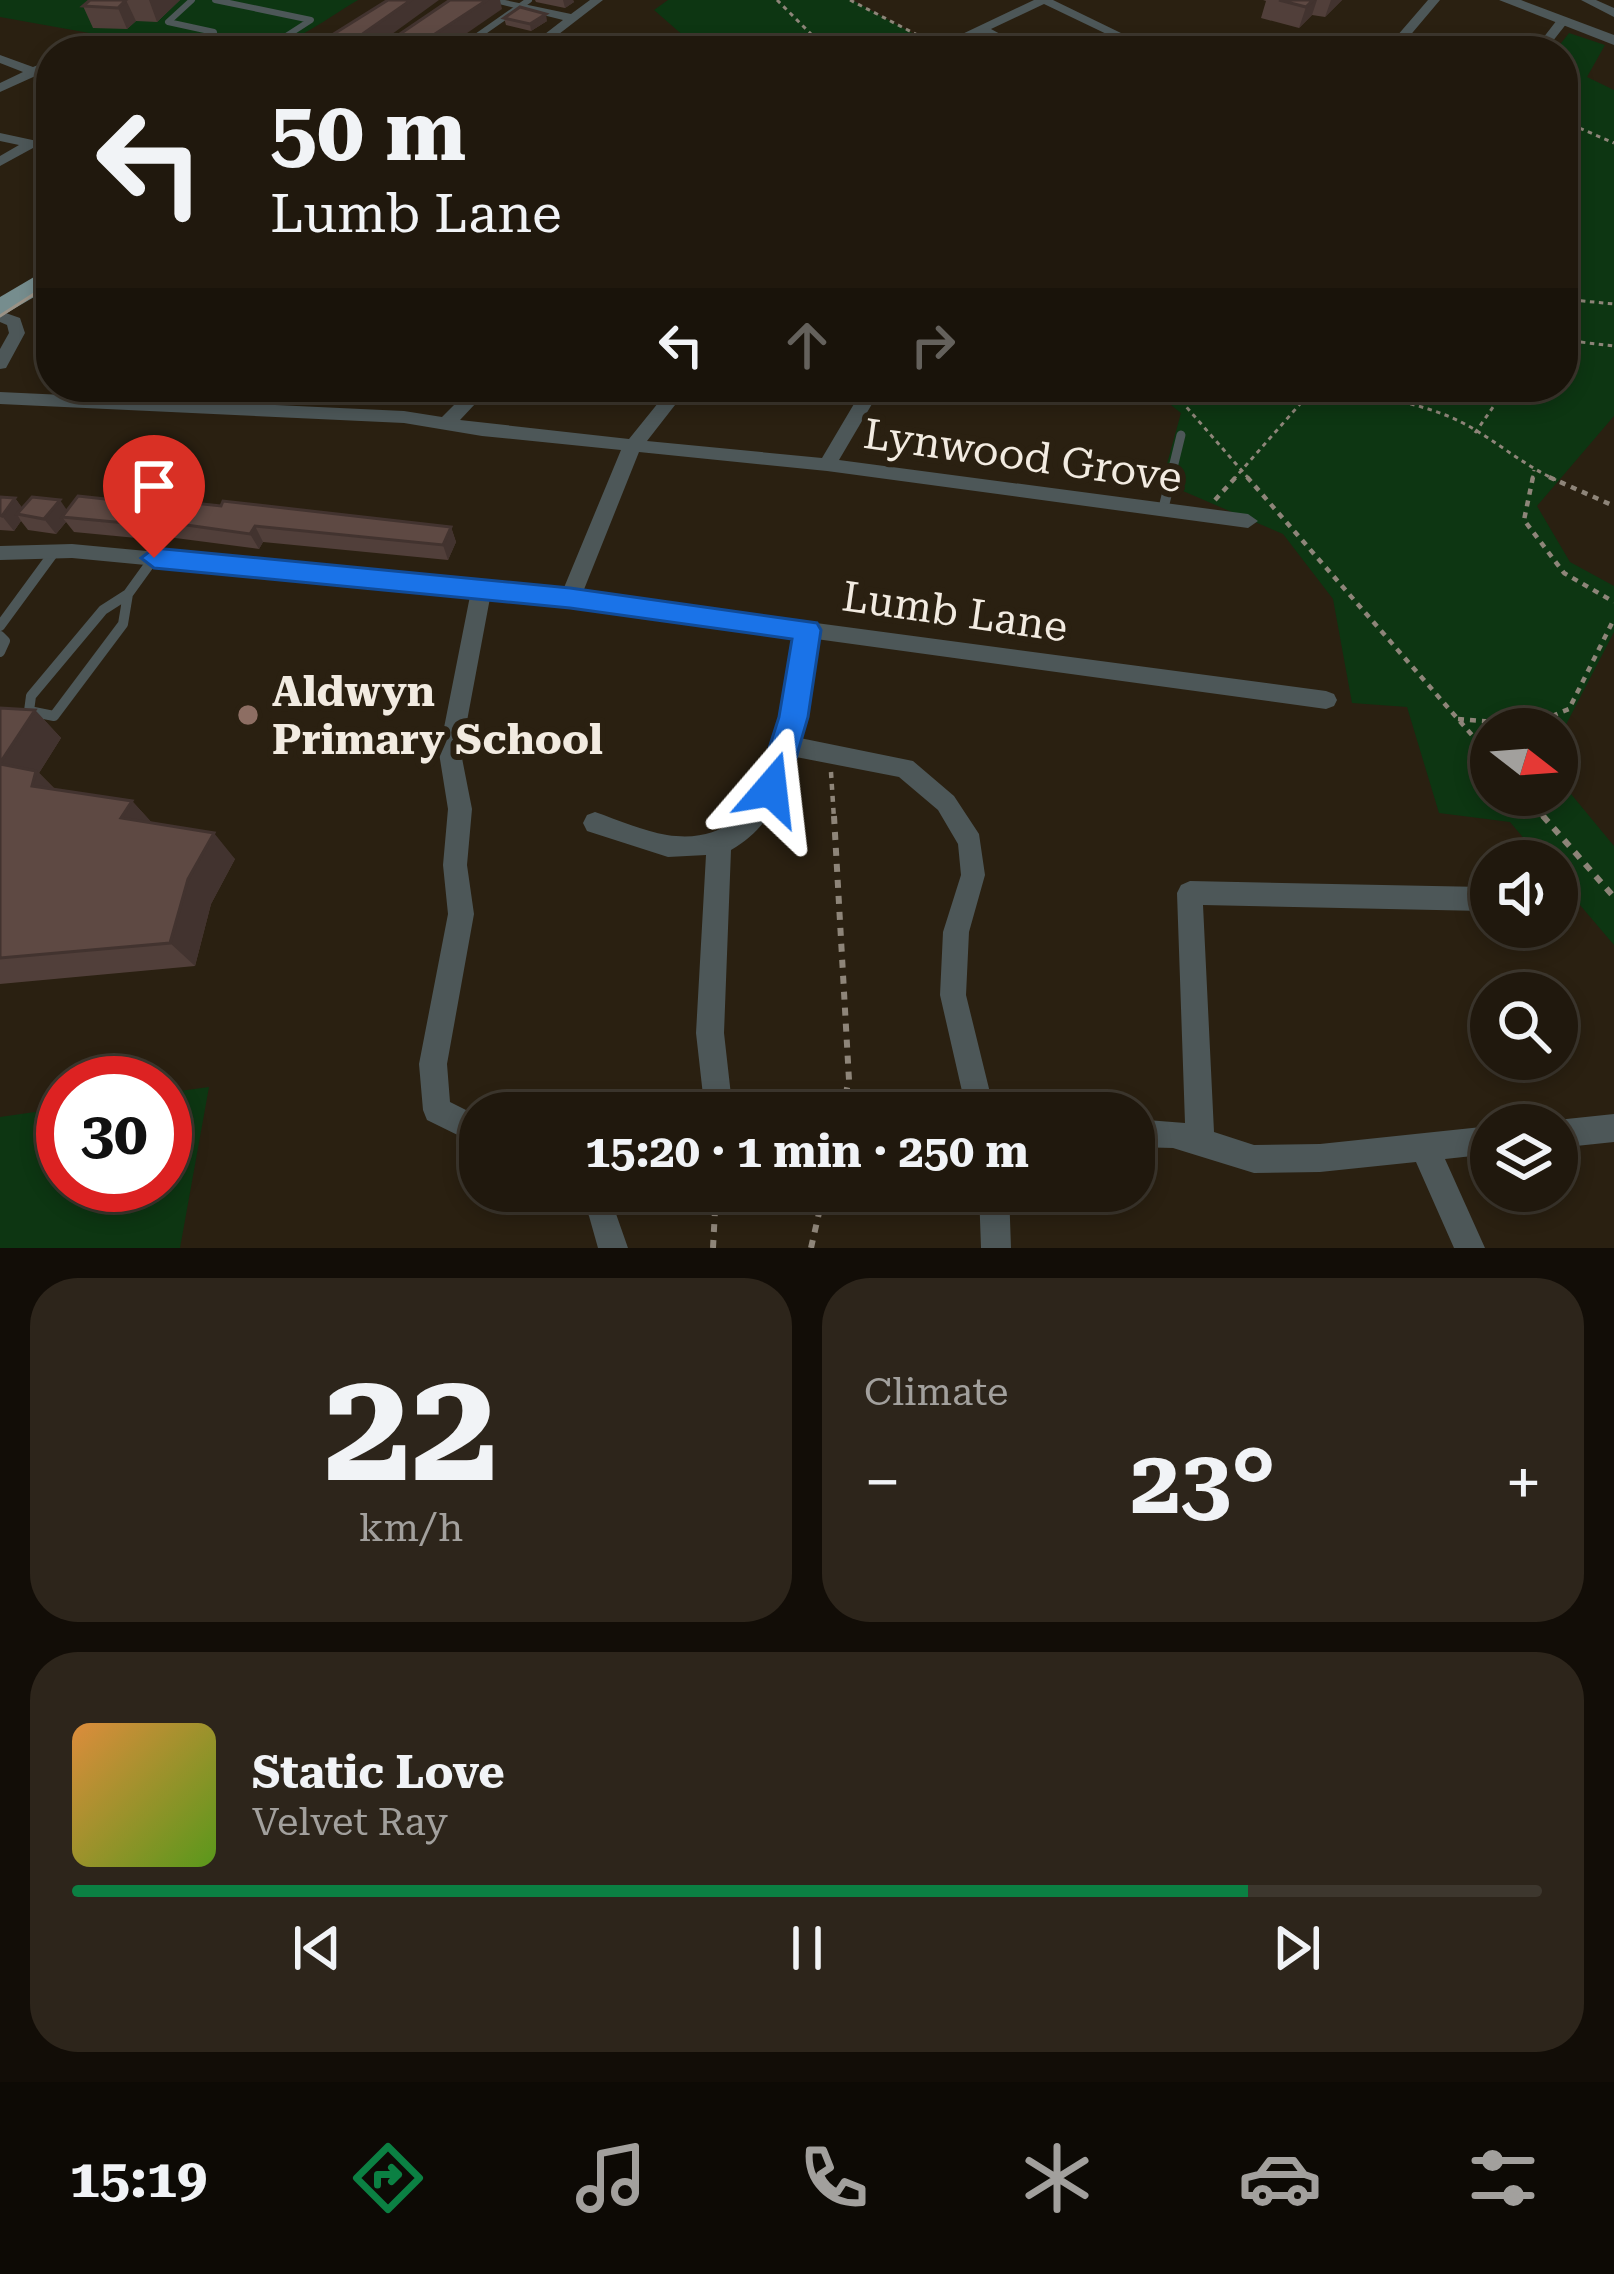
<!DOCTYPE html>
<html lang="en">
<head>
<meta charset="utf-8">
<style>
  :root { --surface:#20180d; --page:#2d251b; --text:#f1f3f6; --muted:#a2a09d; --line:#3d372e; --accent:#0b8043 }
  body { margin:0; font-family:"Roboto Serif",serif; background:var(--page); color:var(--text); height:100vh; display:flex; flex-direction:column; font-size:45px; white-space:nowrap }
  * { box-sizing:border-box; margin:0 }
  p { font-size:39px; color:var(--muted) }
  .icon { flex:none; width:66px; height:66px; fill:none; stroke:currentColor; stroke-width:2; stroke-linecap:round; stroke-linejoin:round }
  .map { position:relative; height:1248px; overflow:hidden }
  .side { display:flex; flex-direction:column; gap:30px; padding:30px; background:#120d07; flex:1 }
  .side>* { flex:none }
  .guide { position:absolute; left:36px; top:36px; width:1542px; height:366px; border-radius:48px; box-shadow:0 6px 18px #0003,0 0 0 3px var(--line); background:#20180d; color:var(--text); overflow:hidden }
  .needle { width:78px; rotate:107deg }
  .controls { position:absolute; left:1470px; top:708px; display:grid; gap:24px }
  .controls a { display:grid; place-items:center; width:108px; height:108px; border-radius:50%; background:var(--surface); box-shadow:0 6px 18px #0003,0 0 0 3px var(--line); font-size:60px }
  .speed { position:absolute; left:36px; top:1056px; display:flex; gap:24px; font-size:60px; font-weight:700; text-align:center }
  .speed>* { display:grid; place-content:center; width:156px; height:156px; border-radius:50%; background:var(--surface); box-shadow:0 6px 18px #0003,0 0 0 3px var(--line); line-height:1 }
  .speed .limit { border:18px solid #d22; background:#fff; color:#111 }
  .pin { position:absolute; display:grid; place-items:center; width:102px; height:102px; color:#fff; margin:-123px -51px; border-radius:50% 50% 50% 0; rotate:-45deg; box-shadow:0 0 12px #0007 }
  .pin .icon { rotate:45deg }
  .me { position:absolute; width:132px; margin:-66px; rotate:17deg; stroke-linejoin:round; filter:drop-shadow(0 0 9px #0008) }
  .turn { display:flex; align-items:center; gap:42px; height:252px; padding:0 36px; font-size:54px }
  .turn .icon { width:156px; height:156px; stroke-width:2.5 }
  .turn b { display:block; font-size:84px; line-height:102px }
  .lanes { display:flex; align-items:center; height:114px; padding:0 36px; background:#0003; justify-content:center; gap:60px; direction:ltr }
  .lanes .off { opacity:.35 }
  .big { font-size:90px; font-weight:700; line-height:1.1 }
  .side .card { flex:1; display:flex; flex-direction:column; justify-content:center; gap:18px; min-width:0; padding:0 42px; border-radius:48px; background:var(--page) }
  .side .dial { align-items:center; gap:0 }
  .dial b { font-size:156px; line-height:1 }
  .song { display:flex; align-items:center; gap:36px }
  .cover { width:144px; height:144px; border-radius:18px; background:linear-gradient(135deg,hsl(30 70% 55%),hsl(90 70% 35%)) }
  .played { height:12px; border-radius:6px; background:linear-gradient(90deg,var(--accent) 80%,var(--line) 80%) }
  .keys { display:flex; justify-content:space-around; direction:ltr }
  .heat { display:flex; justify-content:space-between; align-items:center; font-size:66px; direction:ltr }
  .side .tiles { flex:1; display:grid; gap:30px; grid-template-columns:1fr 1fr }
  .card:last-child { grid-column:span 2 }
  .trip { position:absolute; left:459px; top:1092px; width:696px; height:120px; border-radius:48px; background:var(--surface); box-shadow:0 6px 18px #0003,0 0 0 3px var(--line); font-weight:700; line-height:120px; text-align:center }
  .tabs { display:flex; height:192px; justify-content:space-around; align-items:center; background:#0d0a05; color:var(--muted) }
  .tabs .icon { width:84px; height:84px }
  .tabs .current { color:var(--accent) }
  .tabs b { font-size:54px; color:var(--text) }
  .map>svg:first-child { display:block }
</style>
</head>
<body>
<div class="map">
<svg width="1614" height="1248" viewBox="0 0 1614 1248">
  <rect width="100%" height="100%" fill="#2a2011"/>
  <!-- green -->
  <path fill="#0d3612" d="M0,0H358C300,35 272,64 201,45L190,51L0,17Z
    M668,0H852L945,51H701L654,10Z
    M1569,33L1605,45L1587,77L1614,90V416L1537,506L1570,562L1614,586V632L1557,742V729H1491V795H1557V777L1614,846V945L1557,878V861H1543L1510,822L1439,813L1407,707L1352,703L1333,599L1283,534L1162,482L1181,413L1148,387H1563V51H1555Z
    M209,1087L180,1248H0V1117L63,1108V1185H165V1093Z"/>
  <g fill="none" stroke-linecap="round" stroke-linejoin="round">
    <!-- path-far2 -->
    <path stroke="#8e8579" stroke-width="3" stroke-dasharray="4.5 4.5" stroke-linecap="butt" d="M777,0L828,51
      M850,0L927,40
      M1563,121L1614,143
      M1563,299L1614,304
      M1563,340L1614,346
      M1169,387L1250,480
      M1331,387C1373,396 1419,402 1459,421C1493,438 1521,464 1556,480
      M1475,433L1507,387
      M1233,480L1315,387
      M1532,480L1534,470"/>
    <!-- path-far1 -->
    <path stroke="#8e8579" stroke-width="4.5" stroke-dasharray="6 6" stroke-linecap="butt" d="M1247,477L1491,757
      M1533,477L1524,520L1564,573L1614,602
      M1549,477L1614,506
      M1215,500L1236,477
      M1458,719L1530,725L1569,709L1614,619
      M831,772L834,819
      M1524,795L1545,819"/>
    <!-- path -->
    <path stroke="#8e8579" stroke-width="6" stroke-dasharray="8 8" stroke-linecap="butt" d="M834,816L849,1080L841,1113
      M1543,816L1614,897
      M713,1248L716,1191
      M811,1248L824,1191"/>
    <!-- service-far2 -->
    <path stroke="#4d5758" stroke-width="6" d="M192,0L168,22L214,32L215,41L242,51
      M215,0L311,20L263,51
      M456,51L529,0"/>
    <!-- service-far1 -->
    <path stroke="#4d5758" stroke-width="9" d="M1170,480L1181,435"/>
    <!-- service -->
    <path stroke="#4d5758" stroke-width="10" d="M1163,510L1171,477
      M128,594L123,624L54,716L29,711L31,696L103,610Z
      M128,594L154,558
      M0,626L55,551
      M0,636L5,641L0,652"/>
    <!-- minor -->
    <path fill="#4d5758" fill-rule="evenodd" d="M483,0H505L571,14L590,0H603L537,51H523L563,20Z
      M1034,0H1053L1158,51H1142L1044,4L991,29L1031,51H1016L981,33L947,49L937,46Z
      M1428,0H1440L1397,51H1384Z
      M1581,0H1596L1614,8V17Z
      M1557,20L1567,23L1545,51H1533Z
      M103,35L113,38L92,51H77Z
      M0,55L33,67L51,60V69L0,92V83L23,72L0,63Z
      M0,133L51,144V152L33,148L0,166V156L19,145L0,141Z
      M0,311L20,318L25,333L6,368L0,369V349L9,333L7,325L0,322Z
      M472,387H491L460,420L629,439L671,387H689L647,441L822,458L864,387H882L839,460L1248,514L1258,521L1248,528L827,471L639,452L583,592L1326,691L1334,694L1337,700L1334,706L1326,709L816,639L800,738L913,761L954,796L979,834L985,875L969,932L966,995L995,1113H967L940,995L943,932L961,875L958,844L938,810L899,777L796,757C782,796 768,829 731,850L724,1033L733,1113H705L696,1033L706,855L668,857L587,831L583,823L587,815L595,812C618,820 643,831 667,835C778,852 783,713 795,637L490,598L461,753L472,809L467,865L474,914L447,1064L450,1102L480,1117V1146L427,1120L423,1110L419,1064L448,914L443,865L448,809L439,753L470,596L72,558L0,560V546L72,544L563,590L621,450L482,436L404,423L0,404V392L404,411L442,417Z
      M1190,881L1483,887L1491,890V908L1483,911L1203,905L1214,1132L1254,1145L1320,1144L1491,1126V1154L1445,1159L1485,1248H1454L1416,1162L1320,1172L1254,1173L1173,1148L1134,1147V1119L1185,1123L1177,893L1181,885Z
      M1614,1114V1142L1557,1148V1125H1546L1557,1120Z
      M576,1191H608L628,1248H598L589,1216Z
      M979,1191H1009L1011,1248H981Z"/>
    <!-- tertiary -->
    <path fill="#4d5758" fill-rule="evenodd" d="M1499,0H1521L1614,35V45Z"/>
    <!-- primary -->
    <path fill="#768d8e" fill-rule="evenodd" d="M51,267V287L0,317V297Z"/>
    <!-- tram -->
    <path stroke="#9a9286" stroke-width="3" d="M0,316L51,283"/>
  </g>
  <!-- wall -->
  <path fill="#513f3a" d="M90,0H180L157,22L136,21L127,29L93,28L83,6Z
    M535,0H573L574,2L565,8L536,2Z
    M1263,0H1342L1325,17L1312,15L1299,28L1261,18L1266,1Z
    M504,18L547,21L531,31L506,25Z
    M0,497L15,498L22,508L67,511L151,504L156,513L451,527L456,542L448,560L263,542L259,549L160,536L155,527L147,539L74,532L66,522L56,534L28,530L21,521L14,531L0,530Z
    M0,708L35,710L61,738L39,773L55,789L132,801L152,823L235,859L211,904L195,966L0,984Z"/>
  <!-- shaded-wall -->
  <path fill="#42332f" d="M126,0L136,21L127,29L118,8Z
    M149,0H180L157,22Z
    M411,0H439L370,50L364,33Z
    M487,0H500L502,9L441,51H409Z
    M563,0H573L574,2L565,8Z
    M1313,0H1317L1312,15L1299,28L1306,7Z
    M1331,0H1342L1325,17Z
    M546,14L547,21L531,31L530,24Z
    M15,498L27,514H17L21,521L14,531L2,516Z
    M60,500L71,516L62,517L66,522L56,534L44,519Z
    M151,504L160,520H151L155,527L147,539L136,524Z
    M255,526L263,542L259,549L250,534Z
    M451,527L456,542L448,560L443,545Z
    M35,710L61,738L39,773L63,798L27,791L0,763Z
    M132,801L156,827L121,818Z
    M214,833L235,859L211,904L195,966L170,943L188,879Z"/>
  <!-- building -->
  <path fill="#5e4943" stroke="#42332f" stroke-width="3" d="M90,0H126L118,8L83,6Z
    M388,0H411L364,33L369,38H394L450,0H487L409,51L308,50Z
    M1279,0H1313L1306,7Z
    M520,7L546,14L530,24L504,18Z
    M78,496L151,504L136,524L62,517Z
    M0,497L15,498L2,516L0,515Z
    M32,497L60,500L44,519L17,514Z
    M165,500L221,506L223,501L451,527L443,545L255,526L250,534L151,520Z
    M0,708L35,710L0,763Z
    M0,764L36,771L32,786L132,801L121,818L214,833L188,879L170,943L0,958Z"/>
  <!-- route -->
  <path fill="#1a73e8" stroke="#114b97" stroke-width="3" d="M154,548L570,588L817,623L821,630L808,717L787,789L782,798L771,802L761,798L756,789L779,717L792,639L570,608L154,568L141,558Z"/>
  <!-- markers -->
  <circle fill="#8d6e63" stroke="#2a2011" stroke-width="4.5" cx="248" cy="715" r="12"/>
  <g text-anchor="middle" stroke-width="12" stroke-linejoin="round" paint-order="stroke">
    <!-- street labels -->
    <g font-size="42" fill="#f2ebe1" stroke="#2a2011">
      <text transform="translate(1023 455) rotate(8)" y="15">Lynwood Grove</text>
      <text transform="translate(955 611) rotate(8)" y="15">Lumb Lane</text>
    </g>
    <!-- poi labels -->
    <g font-size="42" font-weight="bold" fill="#f2ebe1" stroke="#2a2011" text-anchor="start">
      <text x="272" y="706">Aldwyn<tspan x="272" dy="48">Primary School</tspan></text>
    </g>
  </g>
</svg>
<div class="controls">
<a><svg class="needle" viewBox="-14 -14 28 28"><path d="M0-13l5 13h-10z" fill="#e53935"/><path d="M0 13l5-13h-10z" fill="#a2a09d"/></svg></a>
<a><svg class="icon" aria-label="sound" viewBox="0 0 24 24"><path d="M4 9h4l5-4v14l-5-4H4zM17 9q2 3 0 6"/></svg></a>
<a><svg class="icon" aria-label="search" viewBox="0 0 24 24"><circle cx="10" cy="10" r="6"/><path d="M15 15l6 6"/></svg></a>
<a><svg class="icon" aria-label="layers" viewBox="0 0 24 24"><path d="M12 4l9 5-9 5-9-5zM3 14l9 5 9-5"/></svg></a>
</div>
<div class="speed"><div class="limit">30</div></div>
<div class="pin" style="left:154px;top:558px;background:#d93025"><svg class="icon" aria-label="arrive" viewBox="0 0 24 24"><path d="M6 21V4h12l-3 4 3 4H6"/></svg></div>
<svg class="me" style="left:771px;top:789px" viewBox="-20 -20 40 40"><path d="M0-17L14 15 0 8-14 15z" fill="#1a73e8" stroke="#fff" stroke-width="4"/></svg>
<div class="trip">15:20 · 1 min · 250 m</div>
<div class="guide">
<div class="turn"><svg class="icon" aria-label="left" viewBox="0 0 24 24"><path d="M17 20v-9H6M10 6l-5 5 5 5"/></svg><div><b>50 m</b>Lumb Lane</div></div>
<div class="lanes"><svg class="icon" aria-label="left" viewBox="0 0 24 24"><path d="M17 20v-9H6M10 6l-5 5 5 5"/></svg><svg class="icon off" aria-label="ahead" viewBox="0 0 24 24"><path d="M12 20V5M6 11l6-6 6 6"/></svg><svg class="icon off" aria-label="right" viewBox="0 0 24 24"><path d="M7 20v-9h11M14 6l5 5-5 5"/></svg></div>
</div>
</div>
<section class="side">
<div class="tiles">
<div class="card dial"><b>22</b><p>km/h</p></div>
<div class="card"><p>Climate</p>
<div class="heat"><a>−</a><b class="big">23°</b><a>+</a></div>
</div>
<div class="card">
<div class="song"><i class="cover"></i><div><b>Static Love</b><p>Velvet Ray</p></div></div>
<div class="played"></div>
<div class="keys"><svg class="icon" aria-label="previous" viewBox="0 0 24 24"><path d="M18 5L8 12l10 7zM5 5v14"/></svg><svg class="icon" aria-label="pause" viewBox="0 0 24 24"><path d="M8 5v14M16 5v14"/></svg><svg class="icon" aria-label="next" viewBox="0 0 24 24"><path d="M6 5l10 7-10 7zM19 5v14"/></svg></div>
</div>
</div>
</section>
<nav class="tabs">
<b>15:19</b>
<svg class="icon current" aria-label="directions" viewBox="0 0 24 24"><path d="M12 3l9 9-9 9-9-9zM9 14v-3h6M13 9l2 2-2 2"/></svg>
<svg class="icon" aria-label="music" viewBox="0 0 24 24"><path d="M9 18V5l10-2v13"/><circle cx="6" cy="18" r="3"/><circle cx="16" cy="16" r="3"/></svg>
<svg class="icon" aria-label="phone" viewBox="0 0 24 24"><path d="M5 4h4l2 5-3 2q2 4 5 5l2-3 5 2v4C11 20 4 13 5 4z"/></svg>
<svg class="icon" aria-label="climate" viewBox="0 0 24 24"><path d="M12 3v18M4 7l16 10M4 17L20 7"/></svg>
<svg class="icon" aria-label="car" viewBox="0 0 24 24"><path d="M5 17H2v-5l4-1 3-4h7l3 4 3 1v5h-3M9 17h6M6 11h13"/><circle cx="7" cy="17" r="2"/><circle cx="17" cy="17" r="2"/></svg>
<svg class="icon" aria-label="filters" viewBox="0 0 24 24"><path d="M4 7h16M4 17h16"/><circle cx="9" cy="7" r="2"/><circle cx="15" cy="17" r="2"/></svg>
</nav>
</body>
</html>
